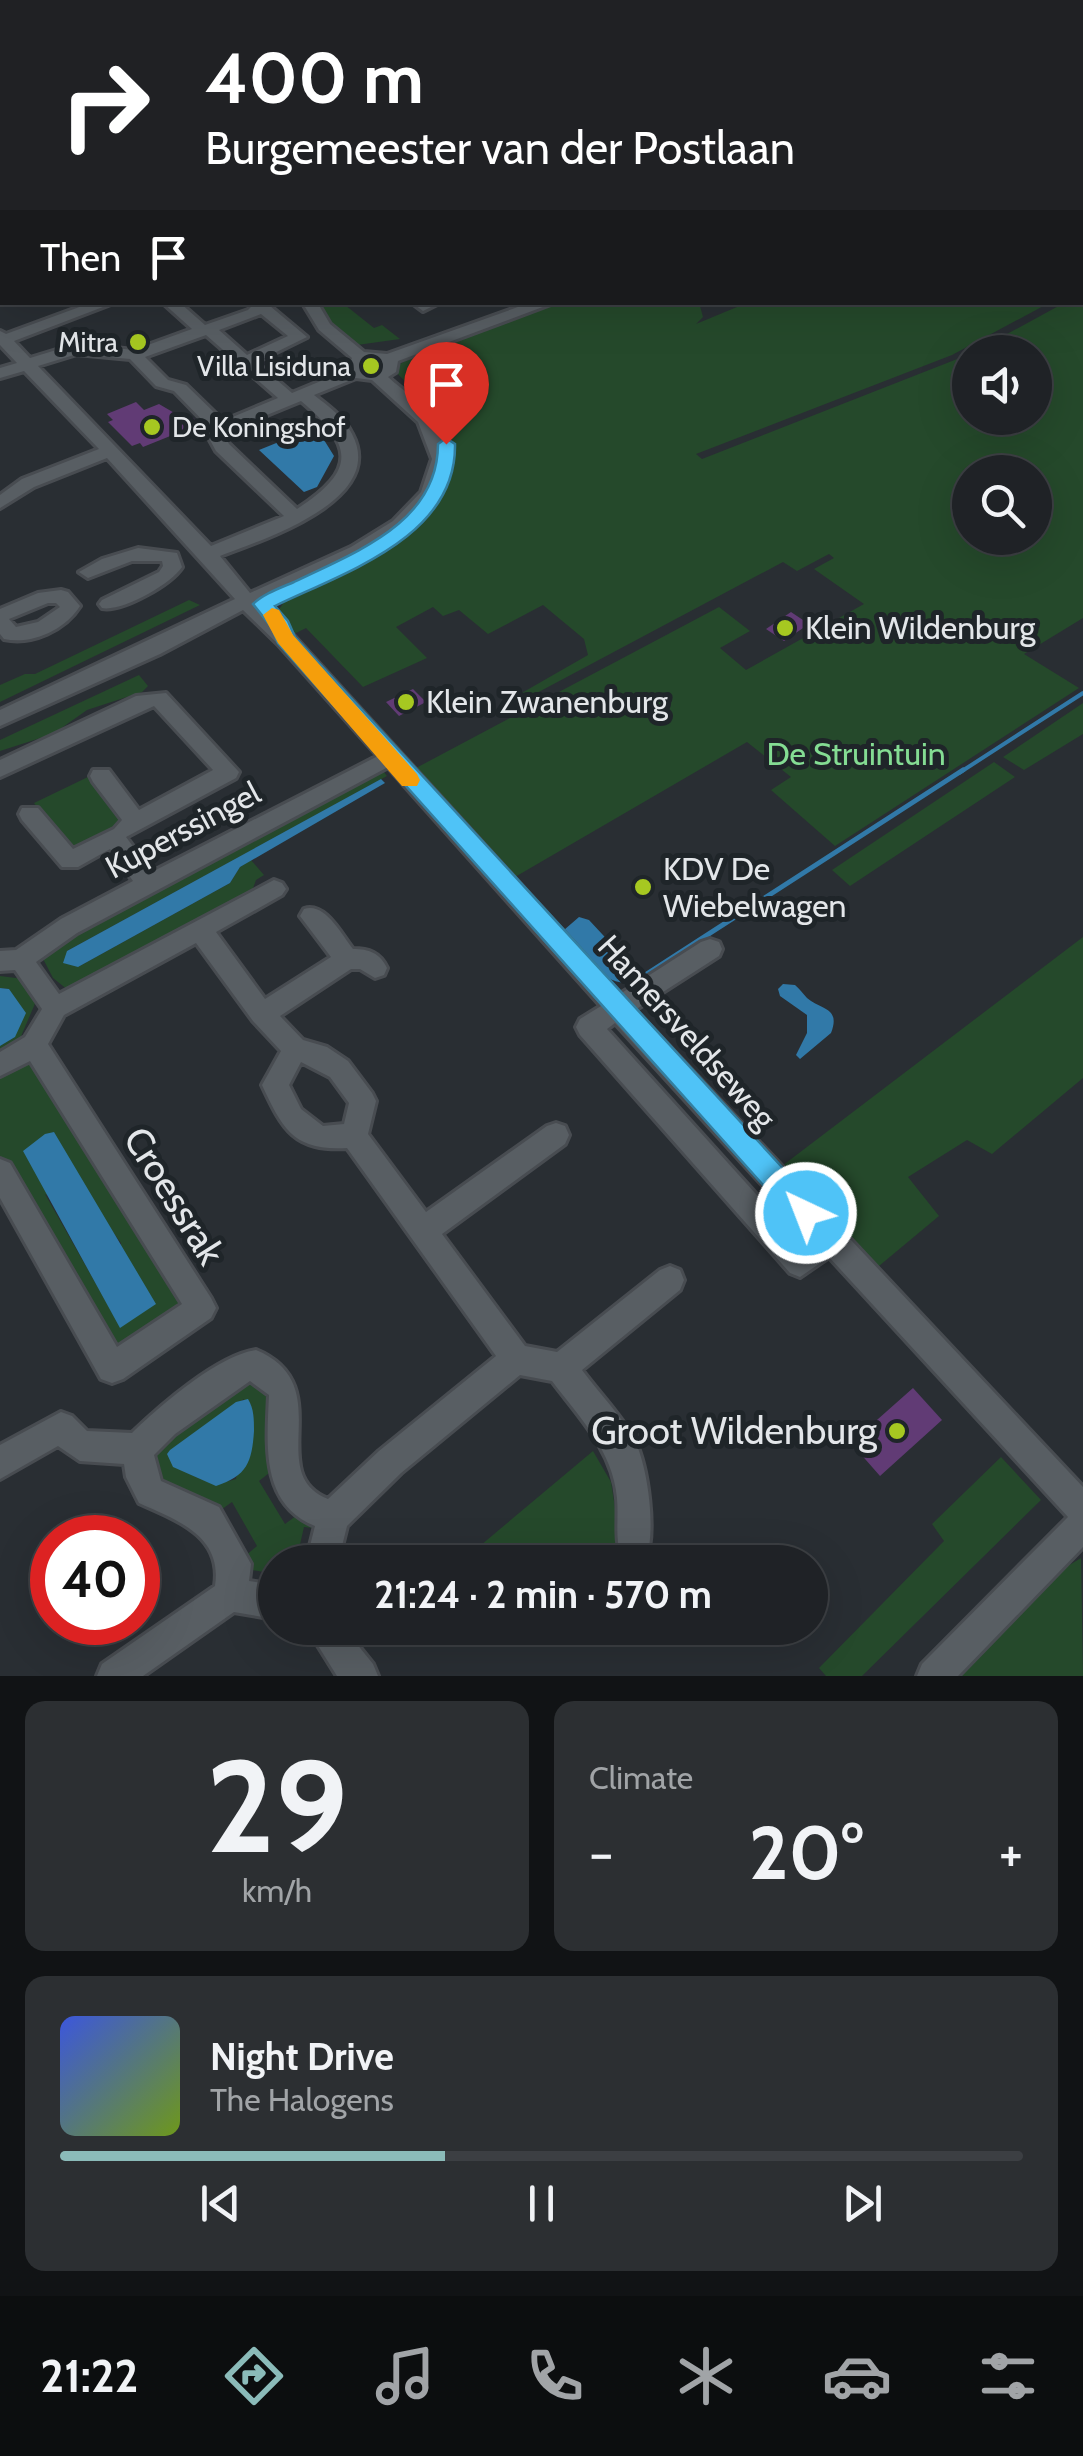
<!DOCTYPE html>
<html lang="en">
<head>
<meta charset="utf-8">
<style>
  :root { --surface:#1f2226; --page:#2c2f32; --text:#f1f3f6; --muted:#a1a4a7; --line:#3c3f43; --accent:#8bbbb9 }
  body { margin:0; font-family:Cabin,sans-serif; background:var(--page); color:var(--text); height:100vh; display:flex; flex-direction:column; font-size:38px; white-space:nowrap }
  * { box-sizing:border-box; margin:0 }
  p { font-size:32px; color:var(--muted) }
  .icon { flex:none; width:55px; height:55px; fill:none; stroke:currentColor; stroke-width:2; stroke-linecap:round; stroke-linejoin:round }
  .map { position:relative; height:1676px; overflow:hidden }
  .drawer { display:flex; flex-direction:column; gap:25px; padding:25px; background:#111315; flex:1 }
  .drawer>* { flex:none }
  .hud { position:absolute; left:0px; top:0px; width:1085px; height:305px; box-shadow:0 10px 40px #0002,0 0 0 2px var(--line); background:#202124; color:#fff; overflow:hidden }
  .fabs { position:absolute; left:952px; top:335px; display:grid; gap:20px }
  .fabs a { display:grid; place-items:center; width:100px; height:100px; border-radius:50%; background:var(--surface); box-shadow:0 10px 40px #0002,0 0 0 2px var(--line); font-size:50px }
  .speed { position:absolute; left:30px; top:1515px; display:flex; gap:20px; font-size:50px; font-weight:700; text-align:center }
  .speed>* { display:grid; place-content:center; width:130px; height:130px; border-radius:50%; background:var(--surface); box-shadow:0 10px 40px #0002,0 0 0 2px var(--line); line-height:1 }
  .speed .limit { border:15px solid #d22; background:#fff; color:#111 }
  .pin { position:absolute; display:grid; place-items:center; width:85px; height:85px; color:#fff; margin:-102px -42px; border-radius:50% 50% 50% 0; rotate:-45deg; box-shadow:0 0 10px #0007 }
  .pin .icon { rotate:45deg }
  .me { position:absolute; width:110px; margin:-55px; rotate:317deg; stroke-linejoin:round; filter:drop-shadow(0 0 8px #0008) }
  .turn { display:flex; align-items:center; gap:35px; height:210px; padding:0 40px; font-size:45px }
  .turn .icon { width:130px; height:130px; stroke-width:2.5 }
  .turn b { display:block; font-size:70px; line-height:85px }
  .then { display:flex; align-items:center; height:95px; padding:0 40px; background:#0003; gap:20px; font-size:38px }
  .big { font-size:75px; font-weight:800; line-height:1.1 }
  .drawer .tile { flex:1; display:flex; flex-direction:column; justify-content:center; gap:15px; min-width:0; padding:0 35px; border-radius:20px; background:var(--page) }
  .drawer .dial { align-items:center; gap:0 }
  .dial b { font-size:130px; line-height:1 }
  .song { display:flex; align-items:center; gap:30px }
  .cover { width:120px; height:120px; border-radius:15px; background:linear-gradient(135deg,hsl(230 70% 55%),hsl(80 70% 35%)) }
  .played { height:10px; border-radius:5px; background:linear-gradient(90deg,var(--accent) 40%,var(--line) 40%) }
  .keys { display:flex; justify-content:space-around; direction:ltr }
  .heat { display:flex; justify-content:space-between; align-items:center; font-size:55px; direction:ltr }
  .drawer .tiles { flex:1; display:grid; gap:25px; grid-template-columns:1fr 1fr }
  .tile:last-child { grid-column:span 2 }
  .trip { position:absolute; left:258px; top:1545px; width:570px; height:100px; border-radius:50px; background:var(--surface); box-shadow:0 10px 40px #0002,0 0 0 2px var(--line); font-weight:800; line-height:100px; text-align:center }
  .menu { display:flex; height:160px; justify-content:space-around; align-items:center; background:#0c0e0f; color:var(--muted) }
  .menu .icon { width:70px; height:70px }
  .menu .on { color:var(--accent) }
  .menu b { font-size:45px; color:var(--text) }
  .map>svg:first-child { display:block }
</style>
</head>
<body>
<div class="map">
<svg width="1083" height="1676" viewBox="0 0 1083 1676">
  <rect width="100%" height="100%" fill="#292e33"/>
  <!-- green -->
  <path fill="#25492b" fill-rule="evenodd" d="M1083,292V618L1024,654L1079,688L835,846L771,790L791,777L747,742L515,877L416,768L719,607L750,631L720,648L746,670L864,604L814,569L834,558L829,554L797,571L783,562L518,703L513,698L588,655L584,639L543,605L488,634L459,610L443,616L433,607L396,627L427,658L363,687L306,628L292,635L278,611L288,596C344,569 484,516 449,431C437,402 410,391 393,368L434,345L492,323L563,303H706L700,306L703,317L696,324L737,307L726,303H1049L952,355L696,454L702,459L970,354V418H1035V352H974L1064,303L1082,302ZM970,472H1035V538H970Z
    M316,303H350L345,305L374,328L382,325L400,339L357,345L322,315Z
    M189,600L200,605L0,702V685L25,674H35Z
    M139,675L148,686L142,692L87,710L53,734L0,751V740Z
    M1083,703V734L1024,770L1003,757Z
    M994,762L1015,777L850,886L832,870Z
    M379,766L387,776L67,951L78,967L230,883L240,867L251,860L264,875L256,880L252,891L68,990L53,978L39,951Z
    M90,776L130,823L71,853L34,803Z
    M1083,937V1078L992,1154L967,1140L908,1177L939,1216L873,1271L778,1169Z
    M0,976L24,979L37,999L16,1048L0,1057V1046L15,1037L9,989L0,988Z
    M26,1054L187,1308L108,1356L0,1162V1069ZM45,1194L110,1228L121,1243V1328Z
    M249,1380L272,1389L273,1470L259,1481L285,1524L300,1513L321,1529L304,1527L296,1562H275V1574L252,1570L247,1588L244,1557L257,1546L232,1502L218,1512L152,1481L154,1442ZM244,1399L236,1479C206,1489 189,1475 167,1454Z
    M593,1451L611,1482L623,1559L481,1545Z
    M1001,1457L1041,1500L862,1676H826L819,1668L944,1541L932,1524Z
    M1081,1558L1083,1676H956L1058,1572Z"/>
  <!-- water -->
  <path fill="#3179a8" d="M316,427L334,456L317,487L304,492L259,450Z
    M381,779L385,783L240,867L230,883L78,967L63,963L67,951Z
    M579,917L589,920L642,977C609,999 584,952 564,930Z
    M783,984L795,985C800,989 803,994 807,998C821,1010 841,1007 831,1033L800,1059L796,1055L807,1033V1015L780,996L778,989Z
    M0,988L9,989L26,1013L15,1037L0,1046Z
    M54,1132L156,1304L120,1328L23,1151L45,1134Z
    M248,1399C254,1409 254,1419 254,1431C252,1462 247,1476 216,1486L173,1467L167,1454L170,1450L236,1402Z"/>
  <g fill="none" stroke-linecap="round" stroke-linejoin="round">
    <!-- stream-far1 -->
    <path stroke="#3179a8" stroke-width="4" d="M959,773L1083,693"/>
    <!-- stream -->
    <path stroke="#3179a8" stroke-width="5" d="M642,977L963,770"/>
  </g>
  <!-- building -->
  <path fill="#613b75" d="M136,402L144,410L159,404L183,418L190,415L200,424L143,447L140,443L132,446L108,422L113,420L107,414Z
    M791,612L809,624L784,641L766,629Z
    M413,689L426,702L399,716L386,702Z
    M913,1388L942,1420L880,1476L851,1443Z"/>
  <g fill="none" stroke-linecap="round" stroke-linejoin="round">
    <!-- minor casing -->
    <g stroke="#484c51" stroke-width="6">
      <path id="minor" d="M11,0H25L26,2H13Z
        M145,0H164L165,2H147Z
        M430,0H444L445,2H432Z
        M509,0H522L523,2H511Z
        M533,0H551L552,2H532Z
        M903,0H919L920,2H905Z
        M1075,0H1083V5L1082,2Z
        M1082,15H1083L1082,22Z
        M0,36H2V42H0Z
        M1082,91H1083V99H1082Z
        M0,138H2V146H0Z
        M93,302H116L14,341L30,358L76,344L134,350L192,329L162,302H179L205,325L248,310L256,302H273L270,306L307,337L256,362L292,393L345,371L352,358L319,330L302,302H317L330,324L364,352L387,354L532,302H556L398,361L396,372L388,377C402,390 423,403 433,419C495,516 323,575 259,604L292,634L620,994L701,942L710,939L719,942L722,949L719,956L635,1010L1083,1487V1547L958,1676H917L922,1664L1068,1517L829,1257L800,1277L790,1273L580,1035L576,1027L580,1019L601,1006L388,767L77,933L36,962L59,994L274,880L282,883L286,889L282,895L216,932L265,999L331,957L300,916L304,909C325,902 341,934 353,949C369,949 380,953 387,968L384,975L375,978L360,969H351L280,1016L303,1040L327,1047L348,1061L372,1093L376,1101L368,1134L426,1212L547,1126L556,1123L565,1126L569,1135L565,1144L442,1234L525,1346L557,1352L660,1270L670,1266L680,1270L684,1280L680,1290L582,1370C598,1392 621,1415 634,1439C648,1466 657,1534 645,1561H623C614,1541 619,1520 617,1498C613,1451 580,1418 552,1381L520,1375L401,1473L347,1526L338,1562H306L315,1526C260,1504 267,1444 269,1395L250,1381L175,1434L154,1455L161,1481L219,1507L251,1564L249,1581L275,1585V1619L234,1612L143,1676H97L102,1664L215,1586C223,1536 177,1520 139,1503L126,1477L124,1464L80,1461L58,1446L0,1479V1445L61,1412L72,1416L87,1431L132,1433C160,1406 217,1356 256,1350C340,1385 262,1473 328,1499L379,1451L496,1356L347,1148C294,1151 283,1130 262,1085L281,1051L253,1021L196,943L64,1015L48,1044L211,1298L216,1308L211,1318L123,1379L112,1383L101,1379L0,1198V1159L10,1163L117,1347L182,1304L30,1061L0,1076V1052L25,1037L42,1009L15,970L0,971V951L16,950L61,919L133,881L110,849L78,867H62L22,820L19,814L22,808H38L73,849L114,829L122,820L93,782L90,776L93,770H109L139,810L213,770L154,706L0,777V760L136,696L166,693L239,772L236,778L126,837L152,872L378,756L278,644L243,610L160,654L0,726V710L235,599L107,458L34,487L0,508V495L22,479L99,449L24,371L0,378V368L17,363L0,345V331L6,334ZM261,314L288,336L247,355L219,330ZM206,335L278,398L223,421L186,385L168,380L145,357ZM77,354L130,359L156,386L174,391L209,427L205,431L216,451L284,516L211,546L38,366ZM374,360L383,365L382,368L367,371L361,368L366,361ZM356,378L372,380L418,422L432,459L421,492L393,521L351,547L250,593L220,556C264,539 387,500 352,434C344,417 328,406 314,395ZM301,401C353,445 358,469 297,509L229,444L223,433ZM615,1023L810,1237L801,1244L607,1029ZM301,1062L330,1077L349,1103L344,1124L323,1126L301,1109L289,1085Z
        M411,302H441L423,311Z
        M138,548L177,553L182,567C171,584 122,612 102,608L99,604L102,600L159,572L163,566L162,561H132L88,578L79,572L102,559Z
        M61,590L68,592L80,606C65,630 32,645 4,639L0,634V609L38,593ZM48,603H56L60,607L38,622L16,627L9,619Z
        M307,1628H344L373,1664L378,1676H337Z"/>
    </g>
    <!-- major casing -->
    <g stroke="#484c51" stroke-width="4">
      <path id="major" d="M165,0H182L184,2H164Z
        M2,105V115L0,116V106Z"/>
    </g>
    <!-- minor -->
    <use href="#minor" fill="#585e63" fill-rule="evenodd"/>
    <!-- major -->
    <use href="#major" fill="#a3603a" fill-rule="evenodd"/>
  </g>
  <!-- route -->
  <path fill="#4fc3f7" stroke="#337fa1" stroke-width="2.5" d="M446,438L455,444C457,537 345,572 275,606L288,621L295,637L815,1203L820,1213L815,1222L806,1226L796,1222L278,643L272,628L253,604C263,594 280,588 294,582C355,552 438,523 438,444Z"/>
  <!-- slow -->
  <path fill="#f59e0b" d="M272,608L279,610L293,635L417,774L420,780L417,786H402L278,643L263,615Z"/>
  <!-- markers -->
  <g fill="#a6c821" stroke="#1f2529" stroke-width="4">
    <circle cx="138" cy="342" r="10"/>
    <circle cx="371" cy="366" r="10"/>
    <circle cx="152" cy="427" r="10"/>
    <circle cx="785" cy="628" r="10"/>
    <circle cx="406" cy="702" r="10"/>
    <circle cx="643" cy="887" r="10"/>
    <circle cx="897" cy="1431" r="10"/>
  </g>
  <g text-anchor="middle" stroke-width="10" stroke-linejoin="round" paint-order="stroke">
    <!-- far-poi labels -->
    <g font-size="28" fill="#e3e6e9" stroke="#1f2529" text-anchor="end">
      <text x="118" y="352">Mitra</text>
      <text x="351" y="376">Villa Lisiduna</text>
      <text x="172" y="437" text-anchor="start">De Koningshof</text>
    </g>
    <!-- poi labels -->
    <g font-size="32" fill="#e3e6e9" stroke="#1f2529" text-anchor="start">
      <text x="805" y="639">Klein Wildenburg</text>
      <text x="426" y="713">Klein Zwanenburg</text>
      <text x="663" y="880">KDV De<tspan x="663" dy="37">Wiebelwagen</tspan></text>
    </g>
    <!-- park labels -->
    <g font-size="32" fill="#84dc93" stroke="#1f2529">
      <text x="856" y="765">De Struintuin</text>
    </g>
    <!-- street labels -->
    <g font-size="32" fill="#e3e6e9" stroke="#1f2529">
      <text transform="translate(183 830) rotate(-28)" y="11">Kuperssingel</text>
      <text transform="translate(687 1032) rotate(48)" y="11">Hamersveldseweg</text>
    </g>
    <!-- near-street labels -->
    <g font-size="38" fill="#e3e6e9" stroke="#1f2529">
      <text transform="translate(174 1196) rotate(58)" y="13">Croessrak</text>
    </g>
    <!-- near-poi labels -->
    <g font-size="38" fill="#e3e6e9" stroke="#1f2529" text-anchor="end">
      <text x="877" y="1444">Groot Wildenburg</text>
    </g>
  </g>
</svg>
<div class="fabs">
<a><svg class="icon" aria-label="sound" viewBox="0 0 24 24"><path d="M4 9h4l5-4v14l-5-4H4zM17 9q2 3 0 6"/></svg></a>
<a><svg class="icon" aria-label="search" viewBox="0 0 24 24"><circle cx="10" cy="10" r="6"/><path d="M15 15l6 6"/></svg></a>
</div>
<div class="speed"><div class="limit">40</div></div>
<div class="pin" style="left:446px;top:444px;background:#d93025"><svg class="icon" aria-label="arrive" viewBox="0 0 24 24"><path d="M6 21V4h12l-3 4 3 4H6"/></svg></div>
<svg class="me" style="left:806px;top:1213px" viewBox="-20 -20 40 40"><circle r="17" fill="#4fc3f7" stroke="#fff" stroke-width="3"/><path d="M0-11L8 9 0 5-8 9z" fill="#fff"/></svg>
<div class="trip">21:24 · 2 min · 570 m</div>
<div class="hud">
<div class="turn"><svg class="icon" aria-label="right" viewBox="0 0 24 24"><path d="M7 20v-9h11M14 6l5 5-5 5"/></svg><div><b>400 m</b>Burgemeester van der Postlaan</div></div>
<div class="then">Then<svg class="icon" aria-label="arrive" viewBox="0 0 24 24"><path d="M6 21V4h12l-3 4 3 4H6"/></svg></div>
</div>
</div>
<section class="drawer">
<div class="tiles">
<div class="tile dial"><b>29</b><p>km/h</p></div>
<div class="tile"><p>Climate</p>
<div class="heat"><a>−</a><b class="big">20°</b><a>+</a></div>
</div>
<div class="tile">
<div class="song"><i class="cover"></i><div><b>Night Drive</b><p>The Halogens</p></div></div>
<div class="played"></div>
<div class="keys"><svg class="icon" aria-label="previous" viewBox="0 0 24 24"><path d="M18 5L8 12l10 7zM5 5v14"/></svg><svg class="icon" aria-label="pause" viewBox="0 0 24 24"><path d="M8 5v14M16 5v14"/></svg><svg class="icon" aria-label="next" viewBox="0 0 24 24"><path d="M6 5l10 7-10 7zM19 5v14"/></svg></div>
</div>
</div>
</section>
<nav class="menu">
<b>21:22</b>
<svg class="icon on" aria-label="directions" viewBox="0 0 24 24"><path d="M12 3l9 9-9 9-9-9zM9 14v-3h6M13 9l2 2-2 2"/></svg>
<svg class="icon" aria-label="music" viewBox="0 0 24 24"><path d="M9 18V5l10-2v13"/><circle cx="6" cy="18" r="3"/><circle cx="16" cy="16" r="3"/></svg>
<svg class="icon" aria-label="phone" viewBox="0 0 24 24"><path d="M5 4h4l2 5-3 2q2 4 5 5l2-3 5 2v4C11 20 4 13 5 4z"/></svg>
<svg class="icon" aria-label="climate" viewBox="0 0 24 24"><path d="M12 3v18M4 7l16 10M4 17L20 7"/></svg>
<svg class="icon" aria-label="car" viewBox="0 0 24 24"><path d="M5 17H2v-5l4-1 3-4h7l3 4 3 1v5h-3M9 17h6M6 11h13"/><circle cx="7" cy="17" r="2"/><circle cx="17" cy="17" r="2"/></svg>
<svg class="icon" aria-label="filters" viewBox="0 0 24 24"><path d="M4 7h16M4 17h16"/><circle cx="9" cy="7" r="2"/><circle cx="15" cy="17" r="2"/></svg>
</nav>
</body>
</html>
